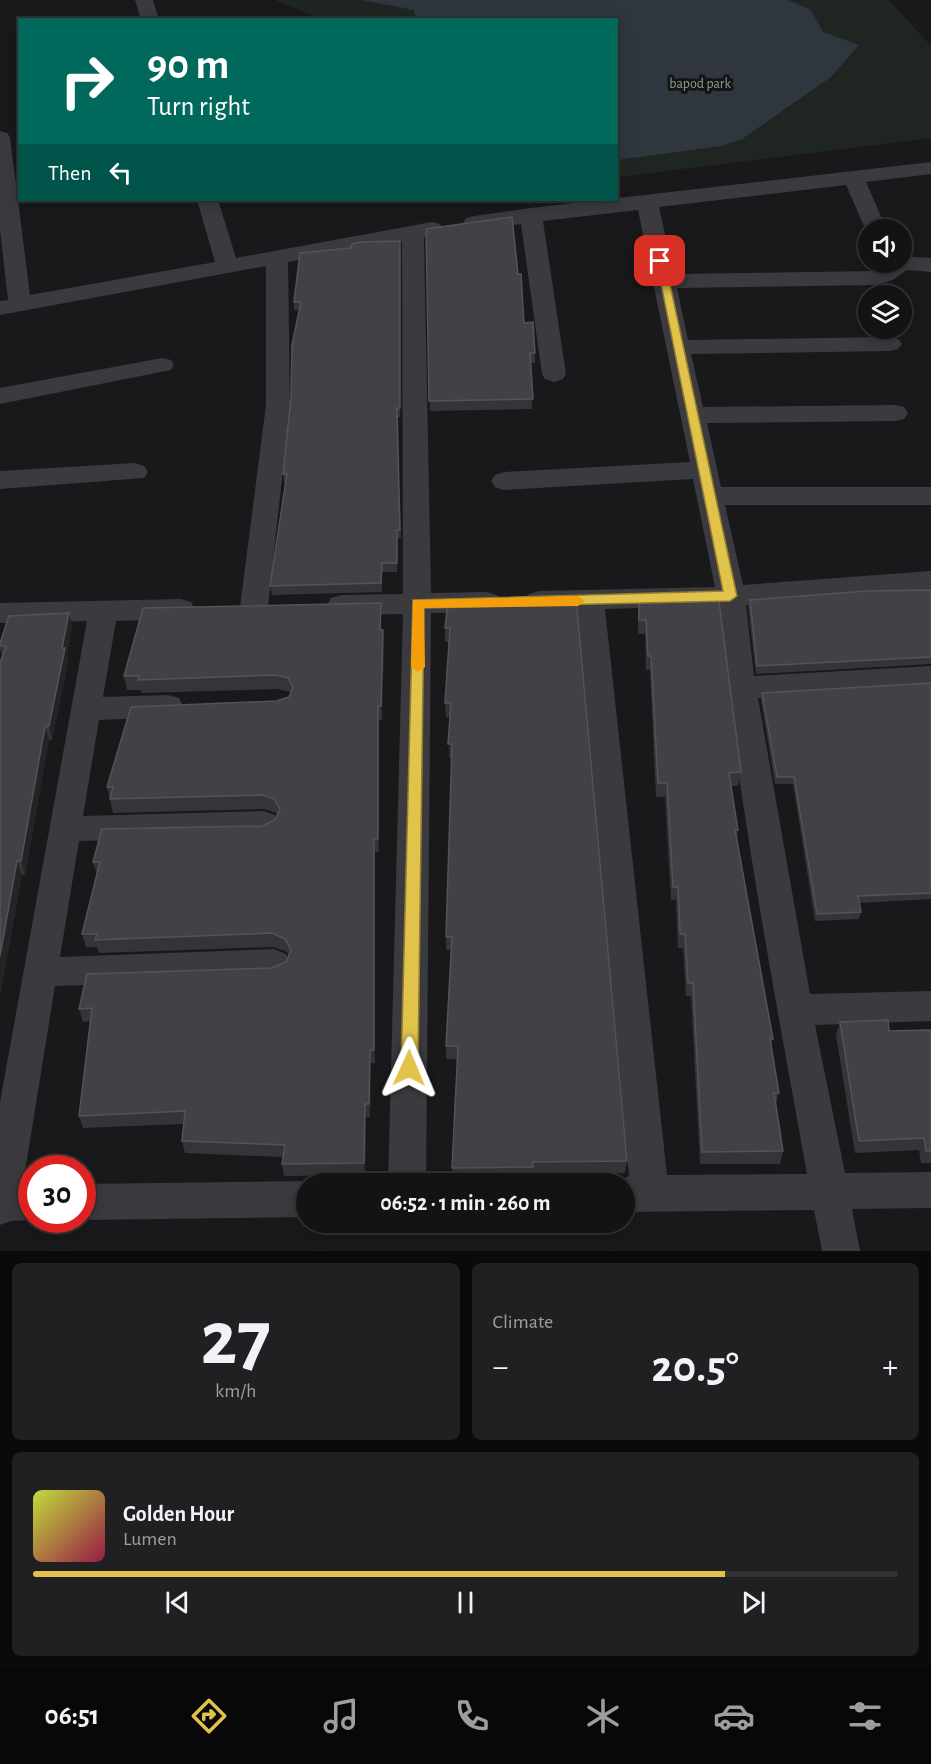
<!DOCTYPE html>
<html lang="en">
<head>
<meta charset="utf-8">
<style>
  :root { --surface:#131314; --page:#202022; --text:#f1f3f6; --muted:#9d9ea0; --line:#323234; --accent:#e1c24b }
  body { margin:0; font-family:"Alegreya Sans",sans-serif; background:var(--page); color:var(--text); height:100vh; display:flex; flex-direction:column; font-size:22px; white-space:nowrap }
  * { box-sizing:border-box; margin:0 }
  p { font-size:20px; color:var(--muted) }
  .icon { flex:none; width:33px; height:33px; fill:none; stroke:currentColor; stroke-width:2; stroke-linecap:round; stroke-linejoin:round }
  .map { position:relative; height:1251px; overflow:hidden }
  .sheet { display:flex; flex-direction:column; gap:12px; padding:12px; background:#0a0a0b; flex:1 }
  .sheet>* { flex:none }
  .guide { position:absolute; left:18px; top:18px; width:600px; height:183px; border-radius:0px; box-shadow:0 3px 15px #0003,0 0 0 2px var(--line); background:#00695c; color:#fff; overflow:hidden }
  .fabs { position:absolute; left:858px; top:219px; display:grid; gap:12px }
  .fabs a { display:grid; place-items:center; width:54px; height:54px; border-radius:50%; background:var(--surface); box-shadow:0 3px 15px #0003,0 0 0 2px var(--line); font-size:30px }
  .speed { position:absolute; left:18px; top:1155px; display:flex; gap:12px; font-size:30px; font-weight:700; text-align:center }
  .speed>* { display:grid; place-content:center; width:78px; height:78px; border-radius:50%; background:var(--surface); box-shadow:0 3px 15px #0003,0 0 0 2px var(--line); line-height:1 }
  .speed .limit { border:9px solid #d22; background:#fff; color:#111 }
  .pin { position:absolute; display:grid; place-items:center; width:51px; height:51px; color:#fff; margin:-26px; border-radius:12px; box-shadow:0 3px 9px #0006 }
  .me { position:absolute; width:66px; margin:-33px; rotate:1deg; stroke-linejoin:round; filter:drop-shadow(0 0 4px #0008) }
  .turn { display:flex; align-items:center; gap:21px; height:126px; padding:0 30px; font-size:27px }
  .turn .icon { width:78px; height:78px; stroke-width:2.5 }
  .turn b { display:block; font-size:42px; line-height:51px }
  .then { display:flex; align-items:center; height:57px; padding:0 30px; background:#0003; gap:12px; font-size:22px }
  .big { font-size:45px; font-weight:700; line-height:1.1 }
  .sheet .card { flex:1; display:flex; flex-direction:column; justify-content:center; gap:9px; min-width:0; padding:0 21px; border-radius:9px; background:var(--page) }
  .sheet .dial { align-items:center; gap:0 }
  .dial b { font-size:78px; line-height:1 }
  .song { display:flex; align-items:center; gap:18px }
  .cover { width:72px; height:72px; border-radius:9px; background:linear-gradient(135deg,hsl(70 70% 55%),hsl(340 70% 35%)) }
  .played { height:6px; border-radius:3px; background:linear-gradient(90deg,var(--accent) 80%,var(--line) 80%) }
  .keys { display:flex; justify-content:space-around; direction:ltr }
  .heat { display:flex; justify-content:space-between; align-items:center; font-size:33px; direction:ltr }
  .sheet .tiles { flex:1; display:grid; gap:12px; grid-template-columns:1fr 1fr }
  .card:last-child { grid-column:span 2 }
  .trip { position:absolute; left:296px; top:1173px; width:339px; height:60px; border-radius:30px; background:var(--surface); box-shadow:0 3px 15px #0003,0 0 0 2px var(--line); font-weight:700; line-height:60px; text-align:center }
  .menu { display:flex; height:96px; justify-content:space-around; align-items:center; background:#080808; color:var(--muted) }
  .menu .icon { width:42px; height:42px }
  .menu .active { color:var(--accent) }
  .menu b { font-size:27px; color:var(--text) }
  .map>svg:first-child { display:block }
</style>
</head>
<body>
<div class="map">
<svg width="931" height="1251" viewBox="0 0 931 1251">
  <rect width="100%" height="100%" fill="#19191b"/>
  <!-- green -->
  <path fill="#1f2621" d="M274,0H889L931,46V138L617,177L616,20L316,19L312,15Z"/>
  <!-- water -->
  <path fill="#30363e" d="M361,0H788L811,10L823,32L859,45L831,77L742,139L722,146L617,160L616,20L416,19L414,10Z"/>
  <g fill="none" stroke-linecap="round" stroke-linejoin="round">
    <!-- minor -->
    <path fill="#3a3a3f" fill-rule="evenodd" d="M135,0H153L159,20H141Z
      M0,131L7,133L10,137L30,295L215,262L197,200H218L236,258L432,222L440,224L443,229L440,234L424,237L431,593L487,592L497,595L501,602L497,609L487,612L431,613L426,1184H388L403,614L341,615L331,612L327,605L331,598L341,595L403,594L402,241L288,262L290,405L268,607L264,614L254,617L244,614L240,607L266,405V266L0,315V301L8,300L0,230Z
      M931,162V174L866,182L887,230H868V235L846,185L659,207L674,274L874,271L887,262H902V256L931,258V272L907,270L893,280L876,285L677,288L688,340L890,337L898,339L902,344L898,349L890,351L691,354L703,407L895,405L904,407L908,413L904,419L895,421L707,423L721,487H931V505H725L743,585L931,571V591L746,605L754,676L931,666V688L758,698L810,994L931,991V1021L815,1025L845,1173L931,1172V1208L852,1209L860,1251H822L814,1210L624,1212V1184H610L629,1176L577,610L539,611L529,608L525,601L529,594L539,591L715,587L693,479L504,490L495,487L491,481L495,475L504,472L690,462L638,210L543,221L566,374L563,379L554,382L545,379L542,374L521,224L474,230L466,228L463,223L466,218L474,216L531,208ZM718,606C737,796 773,986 807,1174L667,1175L605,609Z
      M162,358L171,360L174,365L171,370L0,404V388Z
      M135,463L144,466L148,472L144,478L0,489V471Z
      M181,599L191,602L195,609L191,616L181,619L116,621L103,697L168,695L179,698L183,706L179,714L168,717L99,720L83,816L264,811L275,815L280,824L275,833L264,837L79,841L60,957L274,949L286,954L291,964L286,974L274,979L55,986L23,1184H32V1220H34L11,1221L0,1225V1102L87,621L0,623V603Z
      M306,1181L313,1184H306V1217L82,1220H80H82V1184Z"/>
  </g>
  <!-- wall -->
  <path fill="#353539" d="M426,229L518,274L524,323L535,353V363H531L532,409L430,411Z
    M400,241V417H397L401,538H397V572H382V592L272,595L270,586L285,483H284L283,474L291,397L299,310H294V302L351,248Z
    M931,590V664L756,674L748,607L750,600Z
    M639,596L741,772L738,786H731L738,830L737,839L773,1039L771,1046L779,1093L776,1104L783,1151L780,1164H700L691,996H686L683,948H678L676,900H671L665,797H656L650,670H646L645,634H638V610Z
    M448,601L627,1161L625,1173L533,1174V1179L452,1180L458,1059H446V1046L452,950H446V937L452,758H449L450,717H446L445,703L449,642H445V628Z
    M381,603V630H383L384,644L382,720H379V852H375V1063H371L370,1117H366L365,1175L284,1176L282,1164L283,1157L185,1153L182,1141L183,1124L83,1128L79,1116L90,1021L83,1022L79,1009L272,968L286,962L289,956L287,952L274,947L99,953L97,947H86L82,934L97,875L93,862L262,826L275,820L277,816L276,813L264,809L113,813L107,787L276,701L289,697L291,694L290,692L278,689L141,693V690H127L124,676Z
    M72,627L67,655L68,662L52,740H49L25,875H22L0,995L2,656L0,649V643Z
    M931,683V899L859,903L861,912L859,919L815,921L793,784H775L761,700L762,693Z
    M840,1022L889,1031L931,1030V1163H921L919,1150L855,1153L836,1035Z"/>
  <!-- shaded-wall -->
  <path fill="#242427" d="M69,613L72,627L67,655L68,662L52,740L49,726L62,648Z
    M383,630L384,644L382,720L381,706Z
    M378,706L379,720V852L378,839Z
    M45,727L49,740L25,875L21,861Z
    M374,839L375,852V1063L374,1050Z
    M17,861L22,875L0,995V956Z
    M370,1050L371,1063L370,1117L369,1104Z
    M365,1104L366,1117L365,1175L364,1163Z"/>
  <!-- building -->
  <path fill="#424246" stroke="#535358" stroke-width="1.5" d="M512,217L518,274H521L524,323L533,322L535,353H530L533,399L429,401L426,229Z
    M400,241V408H397L400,530H397V563H382L381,583L270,586L287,474H283L291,397L292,345L301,302H294L300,253L351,248L352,244L361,242Z
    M931,590V657L757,666L750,600L867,591Z
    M718,594L741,772L729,773L738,830H735L773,1039H770L779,1093H774L783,1151L702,1152L693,983H688L685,934H680L678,887H673L667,783H658L651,656H648L646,620H639V596Z
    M576,598L627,1161L533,1162V1167L452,1168L458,1046H446L452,937H446L452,744H448L451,703H445L450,628H445L448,601Z
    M381,603L380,630H383L381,706H378V839H374V1050H370L369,1104H365L364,1163L282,1164L285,1145L182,1141L185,1111L79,1116L92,1008L79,1009L87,974L272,968L286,962L291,950L285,939L272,933L95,940L97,934H82L100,862H93L102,829L262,826L275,820L280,809L274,799L262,795L110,799L113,787H107L131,707L276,701L289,697L293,687L288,678L276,675L138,680L139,676H124L143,608Z
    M69,613L62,648H65L49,726L45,727L21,861H17L0,956V663L6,646H0V643L9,616Z
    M931,683V893L858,896L861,912L817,914L794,777H777L762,693Z
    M888,1020L889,1031L931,1030V1151H926L924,1138L859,1141L840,1022Z"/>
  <!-- route -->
  <path fill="#e1c24b" stroke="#927e31" stroke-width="1.5" d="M656,259L665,261L737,596L730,601L424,608L418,1068L415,1074L409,1076L403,1074L401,1068L413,600L723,591Z"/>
  <!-- slow -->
  <path fill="#f59e0b" d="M578,596L585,601L578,606L424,608L425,667L418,672L411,667L413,600Z"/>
  <g text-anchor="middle" stroke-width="6" stroke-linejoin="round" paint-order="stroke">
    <!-- far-park labels -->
    <g font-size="14" fill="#86a28b" stroke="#141416">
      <text x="700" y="88">bapod park</text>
    </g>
  </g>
</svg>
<div class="fabs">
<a><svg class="icon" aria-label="sound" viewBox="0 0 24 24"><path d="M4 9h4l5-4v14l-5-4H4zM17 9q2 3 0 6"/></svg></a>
<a><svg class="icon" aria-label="layers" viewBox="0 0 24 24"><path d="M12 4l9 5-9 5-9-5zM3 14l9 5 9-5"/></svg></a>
</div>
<div class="speed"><div class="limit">30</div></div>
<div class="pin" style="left:660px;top:261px;background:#d93025"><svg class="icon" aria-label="arrive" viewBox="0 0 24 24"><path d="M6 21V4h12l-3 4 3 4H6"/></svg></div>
<svg class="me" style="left:409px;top:1068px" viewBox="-20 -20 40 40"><path d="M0-17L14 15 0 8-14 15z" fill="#e1c24b" stroke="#fff" stroke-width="4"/></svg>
<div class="trip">06:52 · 1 min · 260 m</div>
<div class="guide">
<div class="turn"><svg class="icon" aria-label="right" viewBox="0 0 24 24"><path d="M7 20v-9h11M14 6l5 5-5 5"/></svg><div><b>90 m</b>Turn right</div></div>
<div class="then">Then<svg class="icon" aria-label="left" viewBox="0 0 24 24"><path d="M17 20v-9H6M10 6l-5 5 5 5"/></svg></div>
</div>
</div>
<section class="sheet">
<div class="tiles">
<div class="card dial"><b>27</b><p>km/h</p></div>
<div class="card"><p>Climate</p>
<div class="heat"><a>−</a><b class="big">20.5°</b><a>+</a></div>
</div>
<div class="card">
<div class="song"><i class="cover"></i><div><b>Golden Hour</b><p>Lumen</p></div></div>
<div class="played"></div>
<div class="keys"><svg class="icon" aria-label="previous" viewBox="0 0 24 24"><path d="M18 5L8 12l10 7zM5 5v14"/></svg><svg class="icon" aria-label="pause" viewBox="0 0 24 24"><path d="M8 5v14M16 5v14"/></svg><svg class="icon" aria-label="next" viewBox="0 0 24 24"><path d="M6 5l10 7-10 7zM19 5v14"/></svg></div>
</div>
</div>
</section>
<nav class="menu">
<b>06:51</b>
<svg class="icon active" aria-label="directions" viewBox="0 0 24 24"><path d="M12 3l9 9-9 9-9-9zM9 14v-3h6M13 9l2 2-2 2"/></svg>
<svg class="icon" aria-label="music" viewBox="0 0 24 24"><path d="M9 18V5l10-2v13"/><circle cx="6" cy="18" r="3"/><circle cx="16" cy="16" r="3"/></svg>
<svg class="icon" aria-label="phone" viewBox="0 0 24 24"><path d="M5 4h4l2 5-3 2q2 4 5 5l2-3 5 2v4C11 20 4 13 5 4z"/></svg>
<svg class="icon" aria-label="climate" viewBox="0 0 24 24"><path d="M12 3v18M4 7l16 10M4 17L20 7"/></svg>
<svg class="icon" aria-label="car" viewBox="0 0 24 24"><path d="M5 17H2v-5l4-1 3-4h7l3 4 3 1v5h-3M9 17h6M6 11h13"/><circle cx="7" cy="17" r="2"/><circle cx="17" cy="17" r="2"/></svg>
<svg class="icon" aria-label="filters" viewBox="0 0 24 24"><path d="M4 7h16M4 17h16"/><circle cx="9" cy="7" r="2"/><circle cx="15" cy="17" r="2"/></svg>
</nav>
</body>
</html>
